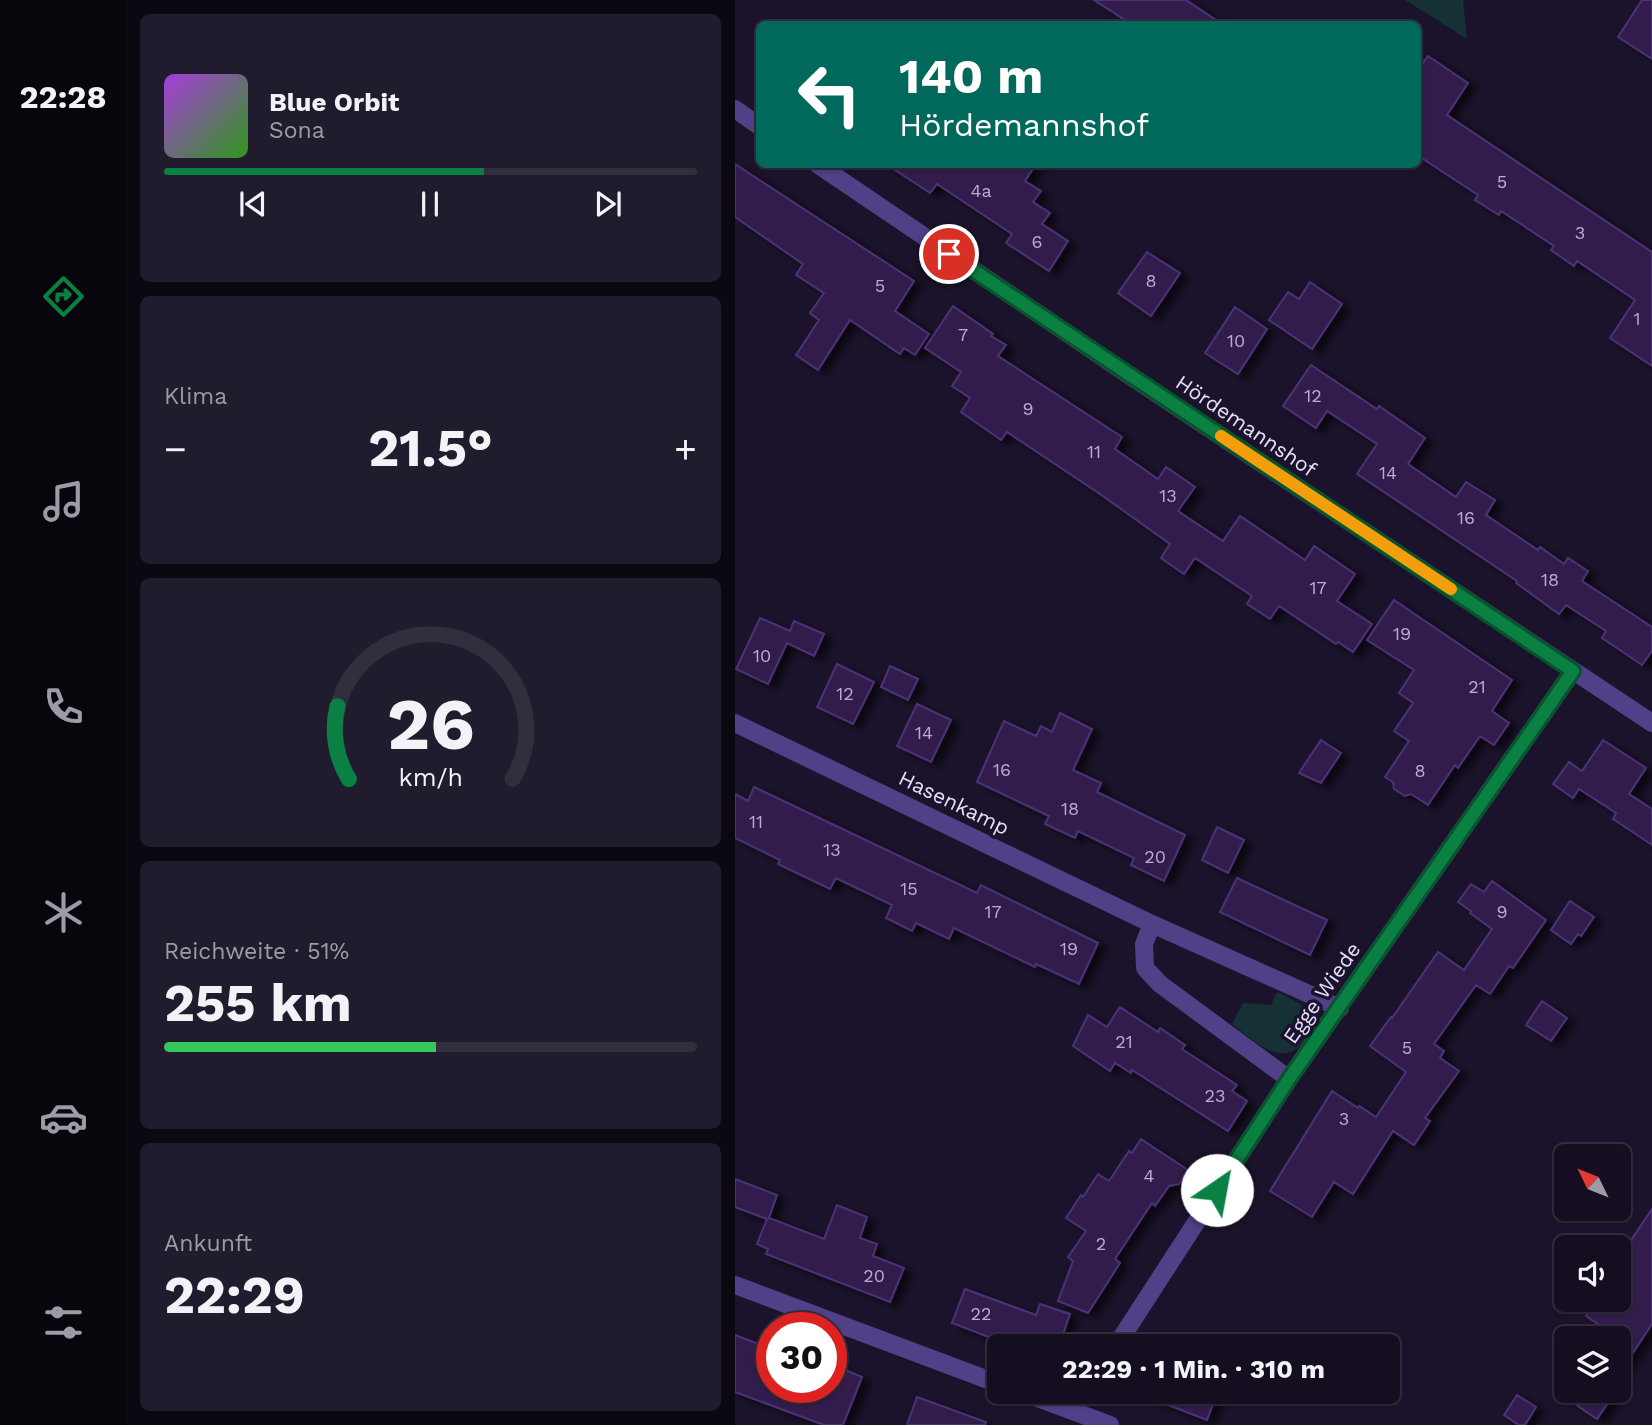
<!DOCTYPE html>
<html lang="de">
<head>
<meta charset="utf-8">
<style>
  :root { --surface:#140e20; --page:#211c2d; --text:#f1f3f6; --muted:#9d9ca5; --line:#332e3e; --accent:#0b8043 }
  body { margin:0; font-family:"Work Sans",sans-serif; background:var(--page); color:var(--text); height:100vh; display:flex; flex-direction:column; font-size:26px; white-space:nowrap }
  * { box-sizing:border-box; margin:0 }
  p { font-size:23px; color:var(--muted) }
  .icon { flex:none; width:38px; height:38px; fill:none; stroke:currentColor; stroke-width:2; stroke-linecap:round; stroke-linejoin:round }
  .map { position:relative; flex:1; overflow:hidden }
  .drawer { display:flex; flex-direction:column; gap:14px; padding:14px; background:#0b0812; width:609px }
  .drawer>* { flex:none }
  .hud { position:absolute; left:21px; top:21px; width:665px; height:147px; border-radius:10px; box-shadow:0 2px 5px #0004,0 0 0 2px var(--line); background:#00695c; color:#fff; overflow:hidden }
  .needle { width:46px; rotate:313deg }
  .tools { position:absolute; left:819px; top:1144px; display:grid; gap:14px }
  .tools a { display:grid; place-items:center; width:77px; height:77px; border-radius:10px; background:var(--surface); box-shadow:0 2px 5px #0004,0 0 0 2px var(--line); font-size:35px }
  .speed { position:absolute; left:21px; top:1312px; display:flex; gap:14px; font-size:35px; font-weight:700; text-align:center }
  .speed>* { display:grid; place-content:center; width:91px; height:91px; border-radius:50%; background:var(--surface); box-shadow:0 2px 5px #0004,0 0 0 2px var(--line); line-height:1 }
  .speed .limit { border:10px solid #d22; background:#fff; color:#111 }
  .pin { position:absolute; display:grid; place-items:center; width:60px; height:60px; color:#fff; margin:-30px; border:4px solid #fff; border-radius:50%; box-shadow:0 2px 7px #0007 }
  .me { position:absolute; width:77px; margin:-38px; rotate:33deg; stroke-linejoin:round; filter:drop-shadow(0 0 5px #0008) }
  .turn { display:flex; align-items:center; gap:24px; height:147px; padding:0 28px; font-size:32px }
  .turn .icon { width:91px; height:91px; stroke-width:2.5 }
  .turn b { display:block; font-size:49px; line-height:60px }
  .big { font-size:52px; font-weight:700; line-height:1.1 }
  .drawer .tile { flex:1; display:flex; flex-direction:column; justify-content:center; gap:10px; min-width:0; padding:0 24px; border-radius:10px; background:var(--page) }
  .drawer .dial { align-items:center; gap:0 }
  .dial svg { height:182px; overflow:visible; fill:none; stroke:var(--line); stroke-width:7; stroke-linecap:round; text-anchor:middle }
  .dial text { fill:var(--text); stroke:none }
  .song { display:flex; align-items:center; gap:21px }
  .cover { width:84px; height:84px; border-radius:10px; background:linear-gradient(135deg,hsl(280 70% 55%),hsl(110 70% 35%)) }
  .played { height:7px; border-radius:4px; background:linear-gradient(90deg,var(--accent) 60%,var(--line) 60%) }
  .keys { display:flex; justify-content:space-around; direction:ltr }
  .heat { display:flex; justify-content:space-between; align-items:center; font-size:38px; direction:ltr }
  .charge { height:10px; border-radius:5px; background:linear-gradient(90deg,#34c759 51%,var(--line) 0) }
  .trip { position:absolute; left:252px; top:1334px; width:413px; height:70px; border-radius:10px; background:var(--surface); box-shadow:0 2px 5px #0004,0 0 0 2px var(--line); font-weight:700; line-height:70px; text-align:center }
  main { display:flex; flex:1; min-height:0 }
  .tab-bar { display:flex; flex-direction:column; width:126px; justify-content:space-around; align-items:center; background:#08060d; color:var(--muted) }
  .tab-bar .icon { width:49px; height:49px }
  .tab-bar .current { color:var(--accent) }
  .tab-bar b { font-size:32px; color:var(--text) }
  .map>svg:first-child { display:block }
</style>
</head>
<body>
<main>
<nav class="tab-bar">
<b>22:28</b>
<svg class="icon current" aria-label="directions" viewBox="0 0 24 24"><path d="M12 3l9 9-9 9-9-9zM9 14v-3h6M13 9l2 2-2 2"/></svg>
<svg class="icon" aria-label="music" viewBox="0 0 24 24"><path d="M9 18V5l10-2v13"/><circle cx="6" cy="18" r="3"/><circle cx="16" cy="16" r="3"/></svg>
<svg class="icon" aria-label="phone" viewBox="0 0 24 24"><path d="M5 4h4l2 5-3 2q2 4 5 5l2-3 5 2v4C11 20 4 13 5 4z"/></svg>
<svg class="icon" aria-label="climate" viewBox="0 0 24 24"><path d="M12 3v18M4 7l16 10M4 17L20 7"/></svg>
<svg class="icon" aria-label="car" viewBox="0 0 24 24"><path d="M5 17H2v-5l4-1 3-4h7l3 4 3 1v5h-3M9 17h6M6 11h13"/><circle cx="7" cy="17" r="2"/><circle cx="17" cy="17" r="2"/></svg>
<svg class="icon" aria-label="filters" viewBox="0 0 24 24"><path d="M4 7h16M4 17h16"/><circle cx="9" cy="7" r="2"/><circle cx="15" cy="17" r="2"/></svg>
</nav>
<section class="drawer">
<div class="tile">
<div class="song"><i class="cover"></i><div><b>Blue Orbit</b><p>Sona</p></div></div>
<div class="played"></div>
<div class="keys"><svg class="icon" aria-label="previous" viewBox="0 0 24 24"><path d="M18 5L8 12l10 7zM5 5v14"/></svg><svg class="icon" aria-label="pause" viewBox="0 0 24 24"><path d="M8 5v14M16 5v14"/></svg><svg class="icon" aria-label="next" viewBox="0 0 24 24"><path d="M6 5l10 7-10 7zM19 5v14"/></svg></div>
</div>
<div class="tile"><p>Klima</p>
<div class="heat"><a>−</a><b class="big">21.5°</b><a>+</a></div>
</div>
<div class="tile dial"><svg viewBox="0 0 100 80">
<path d="M14 69A42 42 0 1 1 86 69"/>
<path d="M14 69A42 42 0 0 1 9 37" stroke="#0b8043"/>
<text x="50" y="56" font-size="32" font-weight="700">26</text>
<text x="50" y="72" font-size="11">km/h</text>
</svg></div>
<div class="tile"><p>Reichweite · 51%</p><b class="big">255 km</b><div class="charge"></div></div>
<div class="tile"><p>Ankunft</p><b class="big">22:29</b></div>
</section>
<div class="map">
<svg width="917" height="1425" viewBox="0 0 917 1425">
  <defs>
    <filter id="shadow"><feDropShadow dx="8" dy="4.5" stdDeviation="3.5" flood-color="#0009"/></filter>
  </defs>
  <rect width="100%" height="100%" fill="#1b132b"/>
  <!-- green -->
  <path fill="#163135" d="M670,0H728L732,39Z
    M542,992C554,998 566,1002 574,1013C585,1031 563,1057 544,1053C526,1050 511,1034 497,1024L508,1003L536,1005Z"/>
  <!-- building -->
  <path fill="#301f4b" stroke="#4b3376" stroke-width="2" filter="url(#shadow)" d="M359,0H451L487,24H396Z
    M907,0H917V59L883,37Z
    M693,56L733,83L712,115L917,252V366L875,338L900,300L842,261L839,266L816,250L819,246L766,211L764,215L740,200L743,195L682,155V71Z
    M0,164L179,281L160,311L194,334L180,355L169,348L165,354L115,320L83,370L61,355L84,320L75,313L89,293L61,275L68,264L0,217Z
    M151,164H301L290,181L306,191L298,202L315,213L307,224L333,241L314,271L271,243L277,234L202,184L195,193Z
    M412,252L445,273L416,316L383,293Z
    M575,282L607,304L577,349L534,320L553,292L564,299Z
    M218,306L258,334L256,336L271,345L263,356L387,437L380,449L423,479L431,467L460,487L443,511L488,541L505,516L570,560L579,546L620,574L602,601L637,624L618,652L603,642L601,644L544,606L535,619L512,604L517,596L460,558L449,574L426,558L435,544L365,494L272,432L266,440L226,412L235,398L217,386L226,372L190,348Z
    M500,307L532,329L503,374L470,353Z
    M576,365L642,409L644,406L690,438L673,464L721,497L731,482L760,500L751,515L803,550L805,547L829,564L833,558L853,571L847,581L917,627V651L907,665L867,638L871,631L831,605L824,614L781,583L782,581L622,474L642,444L592,411L581,428L548,406Z
    M659,600L777,680L757,711L774,723L759,745L745,736L723,768L720,765L693,805L676,794L670,796L659,789L658,782L650,777L674,741L659,731L678,703L664,693L679,670L632,640Z
    M25,618L55,631L59,621L89,634L79,656L52,643L33,684L1,669Z
    M102,664L139,682L118,724L82,707Z
    M155,666L183,679L173,700L146,687Z
    M182,704L216,720L196,762L162,746Z
    M325,713L357,729L338,770L366,783L362,792L450,835L429,881L396,865L399,858L343,831L340,838L310,824L314,816L242,782L269,721L301,736L306,726L317,732Z
    M586,740L606,753L586,783L564,773Z
    M868,740L911,768L894,794L917,809V845L878,819L881,813L844,789L838,798L818,784L834,762L847,771Z
    M19,787L242,893L246,885L363,943L344,984L301,964L300,967L219,928L214,939L181,923L177,931L151,918L157,905L101,878L95,889L43,864L45,860L0,838V794L13,801Z
    M482,827L509,840L493,873L467,860Z
    M502,878L592,920L575,955L485,912Z
    M757,881L811,920L778,968L774,966L755,994L741,985L699,1044L709,1051L705,1058L724,1071L690,1118L695,1121L679,1145L658,1131L618,1194L599,1182L577,1217L535,1191L597,1091L623,1108L624,1106L641,1117L671,1072L635,1046L656,1017L657,1018L703,952L729,970L757,929L735,913L736,911L723,902L736,884L749,892Z
    M835,901L859,917L846,936L843,934L836,944L816,930Z
    M807,1001L832,1018L816,1041L791,1025Z
    M385,1007L423,1032L425,1028L450,1045L447,1049L502,1085L497,1091L512,1101L493,1131L397,1070L396,1073L380,1063L375,1071L338,1046L353,1015L372,1027Z
    M406,1139L453,1170L444,1184L434,1186L420,1206L417,1203L380,1259L385,1263L353,1313L323,1301L338,1261L333,1257L351,1231L331,1218L346,1195L348,1197L363,1174L374,1181L394,1151L397,1153Z
    M0,1179L42,1195L34,1218L89,1239L102,1205L132,1217L125,1238L142,1244L138,1256L169,1268L155,1302L31,1254L33,1249L22,1244L32,1219L0,1207Z
    M917,1209V1324L884,1374V1338L851,1316L862,1300H884V1249L888,1252Z
    M230,1289L301,1315L305,1304L335,1314L324,1346H277L217,1323Z
    M0,1335L37,1349V1388H96V1364L127,1377L108,1425H89L0,1392Z
    M402,1391H483L472,1420L402,1393Z
    M821,1391H881L862,1419Z
    M782,1395L801,1407L790,1425H784L769,1415Z
    M182,1397L251,1422L250,1425H172Z"/>
  <g fill="none" stroke-linecap="round" stroke-linejoin="round">
    <!-- street -->
    <path stroke="#4f4088" stroke-width="18" d="M0,109L24,126
      M82,164L391,373L917,723
      M0,723L417,924
      M554,1079L425,984L410,968L409,944L417,924L605,1008
      M0,1285L264,1384
      M381,1346L554,1079L838,671
      M284,1391L375,1425
      M338,1411L351,1391"/>
  </g>
  <g fill="none" stroke-linecap="round" stroke-linejoin="round">
    <!-- route casing -->
    <g stroke="#07532c" stroke-width="18">
      <path id="route" d="M214,254L838,671L554,1079L482,1190"/>
    </g>
    <!-- route -->
    <use href="#route" stroke="#0b8043" stroke-width="12"/>
    <!-- slow -->
    <path stroke="#f59e0b" stroke-width="12" d="M486,436L716,589"/>
  </g>
  <g text-anchor="middle" stroke-width="7" stroke-linejoin="round" paint-order="stroke">
    <!-- number labels -->
    <g font-size="18" fill="#b9aed1">
      <text x="767" y="188">5</text>
      <text x="246" y="197">4a</text>
      <text x="845" y="239">3</text>
      <text x="302" y="248">6</text>
      <text x="416" y="287">8</text>
      <text x="145" y="292">5</text>
      <text x="902" y="325">1</text>
      <text x="228" y="341">7</text>
      <text x="501" y="347">10</text>
      <text x="578" y="402">12</text>
      <text x="293" y="415">9</text>
      <text x="359" y="458">11</text>
      <text x="653" y="479">14</text>
      <text x="433" y="502">13</text>
      <text x="731" y="524">16</text>
      <text x="815" y="586">18</text>
      <text x="583" y="594">17</text>
      <text x="667" y="640">19</text>
      <text x="27" y="662">10</text>
      <text x="742" y="693">21</text>
      <text x="110" y="700">12</text>
      <text x="189" y="739">14</text>
      <text x="267" y="776">16</text>
      <text x="685" y="777">8</text>
      <text x="335" y="815">18</text>
      <text x="21" y="828">11</text>
      <text x="97" y="856">13</text>
      <text x="420" y="863">20</text>
      <text x="174" y="895">15</text>
      <text x="258" y="918">17</text>
      <text x="767" y="918">9</text>
      <text x="334" y="955">19</text>
      <text x="389" y="1048">21</text>
      <text x="672" y="1054">5</text>
      <text x="480" y="1102">23</text>
      <text x="609" y="1125">3</text>
      <text x="414" y="1182">4</text>
      <text x="366" y="1250">2</text>
      <text x="139" y="1282">20</text>
      <text x="246" y="1320">22</text>
    </g>
    <!-- street labels -->
    <g font-size="21" fill="#e7defe" stroke="#1b132b">
      <text transform="translate(511 426) rotate(34)" y="7">Hördemannshof</text>
      <text transform="translate(219 803) rotate(26)" y="7">Hasenkamp</text>
      <text transform="translate(587 993) rotate(-55)" y="7">Egge Wiede</text>
    </g>
  </g>
</svg>
<div class="tools">
<a><svg class="needle" viewBox="-14 -14 28 28"><path d="M0-13l5 13h-10z" fill="#e53935"/><path d="M0 13l5-13h-10z" fill="#9d9ca5"/></svg></a>
<a><svg class="icon" aria-label="sound" viewBox="0 0 24 24"><path d="M4 9h4l5-4v14l-5-4H4zM17 9q2 3 0 6"/></svg></a>
<a><svg class="icon" aria-label="layers" viewBox="0 0 24 24"><path d="M12 4l9 5-9 5-9-5zM3 14l9 5 9-5"/></svg></a>
</div>
<div class="speed"><div class="limit">30</div></div>
<div class="pin" style="left:214px;top:254px;background:#d93025"><svg class="icon" aria-label="arrive" viewBox="0 0 24 24"><path d="M6 21V4h12l-3 4 3 4H6"/></svg></div>
<svg class="me" style="left:482px;top:1190px" viewBox="-20 -20 40 40"><circle r="19" fill="#fff"/><path d="M0-13L10 11 0 6-10 11z" fill="#0b8043"/></svg>
<div class="trip">22:29 · 1 Min. · 310 m</div>
<div class="hud">
<div class="turn"><svg class="icon" aria-label="left" viewBox="0 0 24 24"><path d="M17 20v-9H6M10 6l-5 5 5 5"/></svg><div><b>140 m</b>Hördemannshof</div></div>
</div>
</div>
</main>
</body>
</html>
